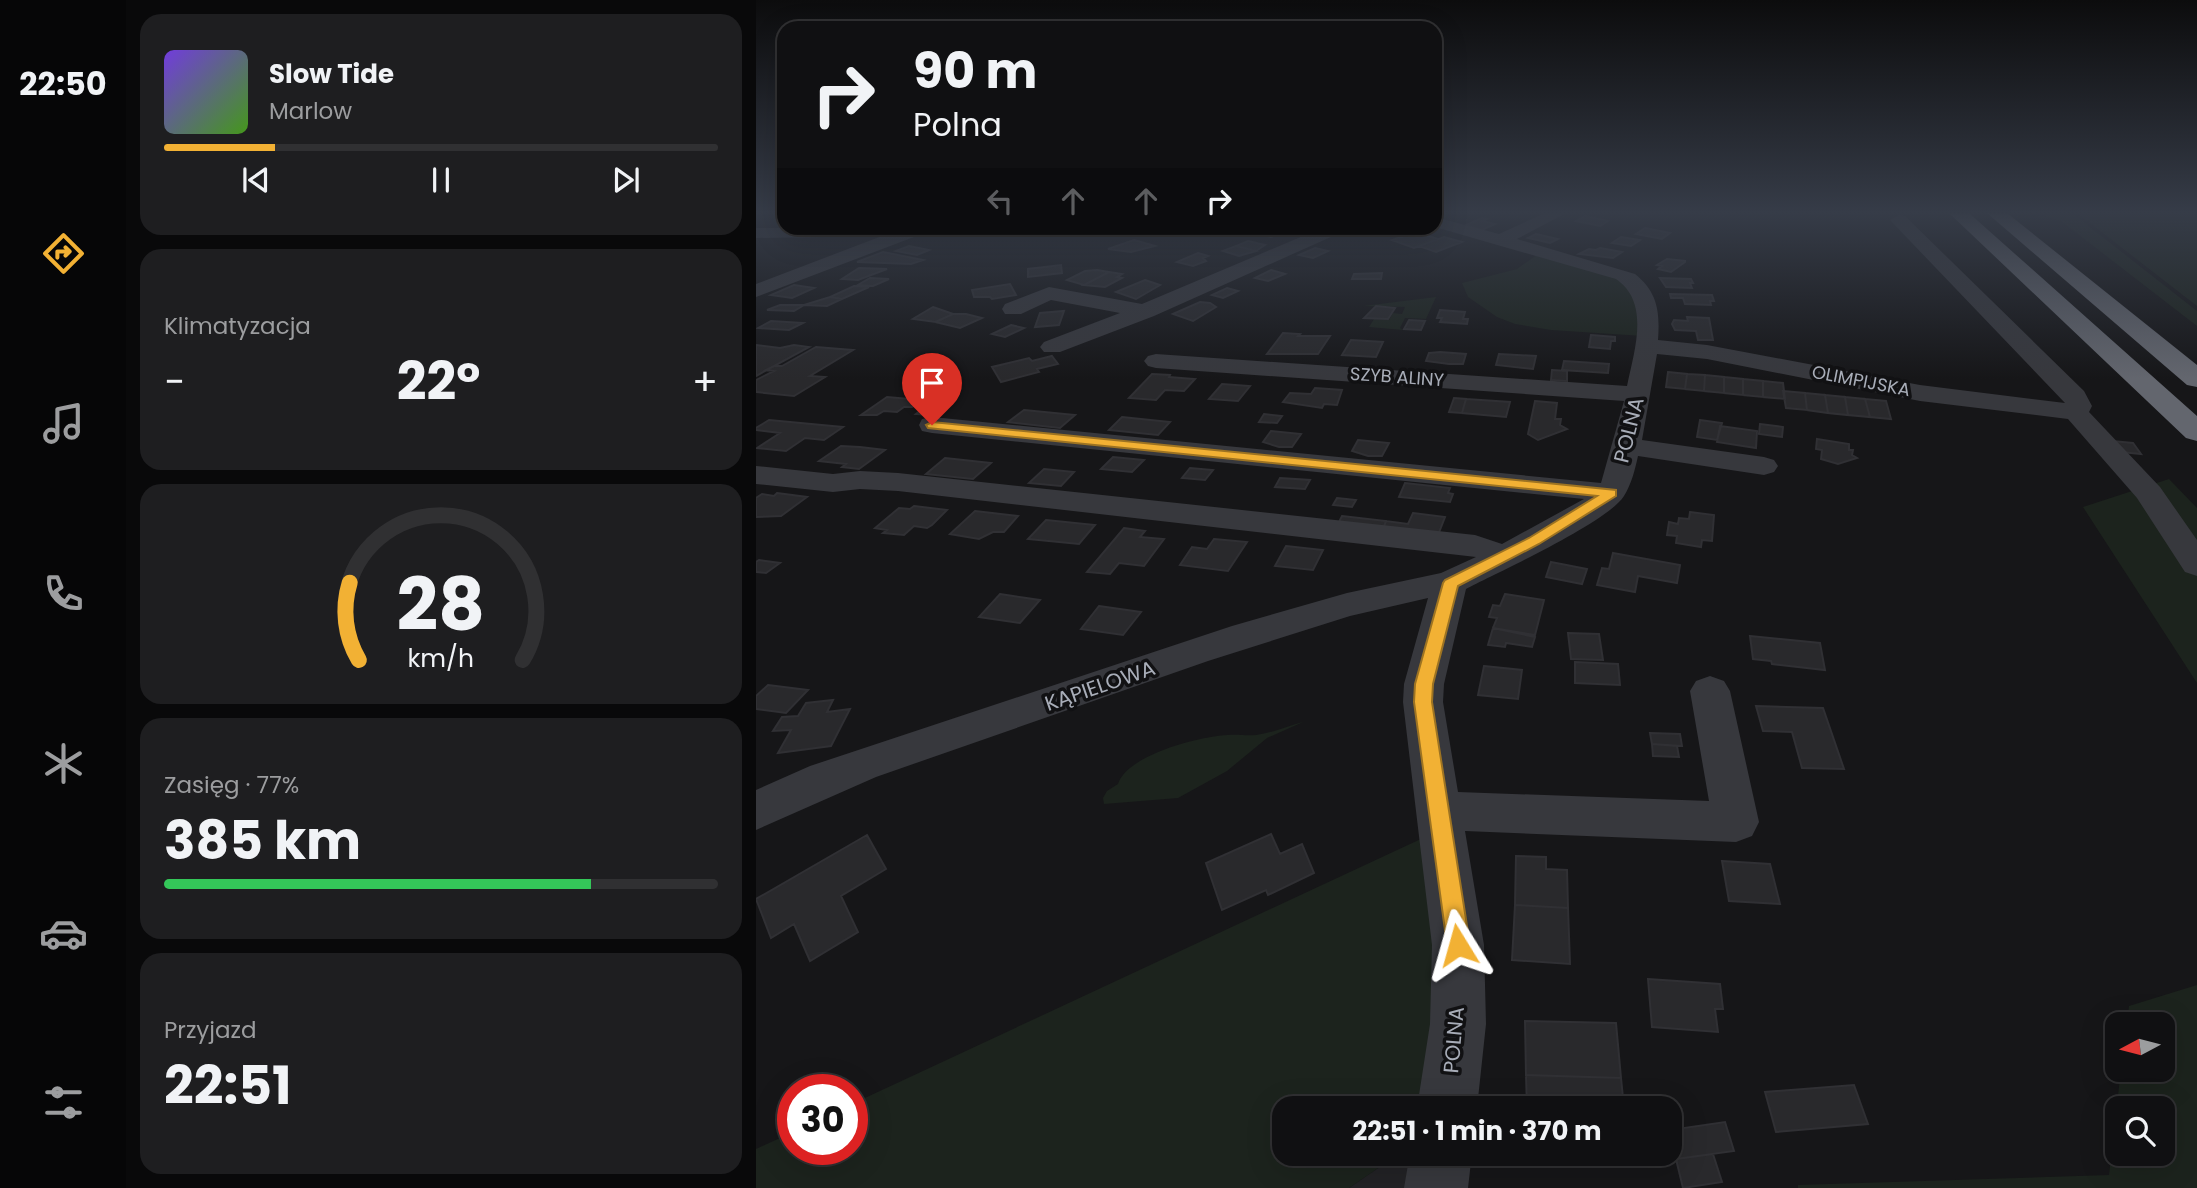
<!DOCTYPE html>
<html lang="pl">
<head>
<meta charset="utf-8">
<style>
  :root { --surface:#101012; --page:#1e1e20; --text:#f1f3f6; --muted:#9c9d9f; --line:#303032; --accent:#f2b134 }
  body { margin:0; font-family:Poppins,sans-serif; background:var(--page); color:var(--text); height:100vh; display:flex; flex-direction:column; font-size:26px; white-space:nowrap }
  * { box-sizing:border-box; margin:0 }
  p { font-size:23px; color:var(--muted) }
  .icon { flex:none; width:38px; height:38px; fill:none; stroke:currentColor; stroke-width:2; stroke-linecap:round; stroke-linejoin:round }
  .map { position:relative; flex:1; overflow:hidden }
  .panel { display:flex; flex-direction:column; gap:14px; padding:14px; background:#09090a; width:630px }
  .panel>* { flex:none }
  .hud { position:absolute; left:21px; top:21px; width:665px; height:214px; border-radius:21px; box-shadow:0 7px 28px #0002,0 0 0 2px var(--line); background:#101012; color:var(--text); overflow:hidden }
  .needle { width:46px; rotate:263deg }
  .controls { position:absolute; left:1349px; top:1012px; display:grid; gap:14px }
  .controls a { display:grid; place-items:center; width:70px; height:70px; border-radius:14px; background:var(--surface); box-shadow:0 7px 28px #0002,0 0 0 2px var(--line); font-size:35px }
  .speed { position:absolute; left:21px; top:1074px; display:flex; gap:14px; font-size:35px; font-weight:700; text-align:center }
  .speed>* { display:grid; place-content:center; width:91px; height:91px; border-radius:50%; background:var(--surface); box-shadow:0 7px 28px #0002,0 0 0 2px var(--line); line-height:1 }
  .speed .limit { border:10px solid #d22; background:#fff; color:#111 }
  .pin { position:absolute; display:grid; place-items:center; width:60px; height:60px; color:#fff; margin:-72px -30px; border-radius:50% 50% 50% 0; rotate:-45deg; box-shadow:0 0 7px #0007 }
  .pin .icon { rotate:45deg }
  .me { position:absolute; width:77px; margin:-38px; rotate:352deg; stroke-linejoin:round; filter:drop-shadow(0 0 5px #0008) }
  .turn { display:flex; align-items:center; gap:24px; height:147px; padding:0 21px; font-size:32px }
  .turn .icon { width:91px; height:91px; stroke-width:2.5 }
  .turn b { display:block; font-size:49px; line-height:60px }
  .lanes { display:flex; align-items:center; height:66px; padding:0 21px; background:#0003; justify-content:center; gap:35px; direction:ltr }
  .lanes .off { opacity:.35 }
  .big { font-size:52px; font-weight:700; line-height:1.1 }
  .panel .tile { flex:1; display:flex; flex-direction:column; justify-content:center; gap:10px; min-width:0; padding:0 24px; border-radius:21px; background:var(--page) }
  .panel .dial { align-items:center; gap:0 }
  .dial svg { height:182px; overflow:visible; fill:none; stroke:var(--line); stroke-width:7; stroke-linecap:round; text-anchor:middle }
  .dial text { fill:var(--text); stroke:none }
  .song { display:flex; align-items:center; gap:21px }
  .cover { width:84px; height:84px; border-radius:10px; background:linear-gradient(135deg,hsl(260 70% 55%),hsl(100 70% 35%)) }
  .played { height:7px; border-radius:4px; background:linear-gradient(90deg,var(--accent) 20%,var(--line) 20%) }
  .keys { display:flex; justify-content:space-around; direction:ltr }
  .heat { display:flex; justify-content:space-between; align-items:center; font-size:38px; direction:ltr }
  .charge { height:10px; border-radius:5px; background:linear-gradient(90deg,#34c759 77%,var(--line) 0) }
  .trip { position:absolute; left:516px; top:1096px; width:410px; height:70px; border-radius:21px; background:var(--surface); box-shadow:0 7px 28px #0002,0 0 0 2px var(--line); font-weight:700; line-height:70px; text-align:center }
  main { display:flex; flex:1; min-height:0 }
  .tabs { display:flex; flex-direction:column; width:126px; justify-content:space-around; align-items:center; background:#060607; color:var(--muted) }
  .tabs .icon { width:49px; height:49px }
  .tabs .selected { color:var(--accent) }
  .tabs b { font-size:32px; color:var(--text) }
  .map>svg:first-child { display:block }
</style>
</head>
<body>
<main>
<nav class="tabs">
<b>22:50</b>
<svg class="icon selected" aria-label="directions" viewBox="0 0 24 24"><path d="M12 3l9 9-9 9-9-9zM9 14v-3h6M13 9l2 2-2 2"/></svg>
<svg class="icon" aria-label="music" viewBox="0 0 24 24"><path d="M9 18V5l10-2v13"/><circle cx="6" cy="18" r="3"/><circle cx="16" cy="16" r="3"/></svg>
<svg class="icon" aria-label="phone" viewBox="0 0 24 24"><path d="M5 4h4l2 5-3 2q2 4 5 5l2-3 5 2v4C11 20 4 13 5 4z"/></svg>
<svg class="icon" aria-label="climate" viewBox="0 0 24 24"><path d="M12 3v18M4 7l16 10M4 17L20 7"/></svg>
<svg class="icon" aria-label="car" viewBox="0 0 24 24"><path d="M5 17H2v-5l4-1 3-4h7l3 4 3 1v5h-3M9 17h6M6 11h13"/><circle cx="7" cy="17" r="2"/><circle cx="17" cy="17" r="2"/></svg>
<svg class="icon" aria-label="filters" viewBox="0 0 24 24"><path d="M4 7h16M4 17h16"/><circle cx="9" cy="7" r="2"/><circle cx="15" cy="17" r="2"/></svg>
</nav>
<section class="panel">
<div class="tile">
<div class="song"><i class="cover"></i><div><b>Slow Tide</b><p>Marlow</p></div></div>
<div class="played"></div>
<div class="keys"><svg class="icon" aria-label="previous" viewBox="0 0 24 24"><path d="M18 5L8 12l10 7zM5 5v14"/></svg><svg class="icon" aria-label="pause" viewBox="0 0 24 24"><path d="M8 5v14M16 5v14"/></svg><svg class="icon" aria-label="next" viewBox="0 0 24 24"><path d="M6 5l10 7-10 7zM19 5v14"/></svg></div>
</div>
<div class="tile"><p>Klimatyzacja</p>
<div class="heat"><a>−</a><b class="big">22°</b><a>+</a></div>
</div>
<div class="tile dial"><svg viewBox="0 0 100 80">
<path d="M14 69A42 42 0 1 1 86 69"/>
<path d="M14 69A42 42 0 0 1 10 35" stroke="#f2b134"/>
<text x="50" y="56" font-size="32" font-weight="700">28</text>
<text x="50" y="72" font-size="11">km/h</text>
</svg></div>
<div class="tile"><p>Zasięg · 77%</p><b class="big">385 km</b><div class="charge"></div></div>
<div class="tile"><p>Przyjazd</p><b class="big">22:51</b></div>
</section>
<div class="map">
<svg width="1441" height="1188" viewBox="0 0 1441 1188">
  <rect width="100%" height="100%" fill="#161618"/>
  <!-- built -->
  <path fill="#222225" d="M644,1153H667L662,1188H593Z"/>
  <!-- green -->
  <path fill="#1c231d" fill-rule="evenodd" d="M1291,213H1316L1441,311V326L1305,221L1289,216Z
    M1321,213H1441V306Z
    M782,254L863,276L877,289L887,336L795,330L759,324L741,317L712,297L706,283L761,269Z
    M680,297L670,319L649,318L644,328L647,330L613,327L618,319L633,320L637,313L646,314L649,307L607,306Z
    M1413,479L1441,508V683L1327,507Z
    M547,722L511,738L471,771L422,798L348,804L347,798L351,791L362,784C371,755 444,736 472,735C482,734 490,736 500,735C516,733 532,726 547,722Z
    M667,838L681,920L672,1108H528V1153H644L593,1188H0V1149L37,1132V1150H96V1104Z
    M1441,985V1188H1042V1185L1353,1175L1365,1069H1407V1024H1371L1373,1006ZM1362,1108H1407V1153H1362Z"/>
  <!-- building -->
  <path fill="#29292c" stroke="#303034" stroke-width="2" d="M829,216L852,221L844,226L820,221Z
    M726,218L731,219L726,221L739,224L726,230L710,225Z
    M514,228H537L515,237L500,233Z
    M889,228L914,233L906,239L880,234Z
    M660,232L682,239L658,248L636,240Z
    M780,234L802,239L794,243L772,238Z
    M688,237L706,242L680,252L663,246Z
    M865,237L884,240L875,246L856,243Z
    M378,240L399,246L375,252L352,249Z
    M492,241L509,245L500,251L480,246Z
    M153,246L173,250L161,255L140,251Z
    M480,246L500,251L483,256L467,251Z
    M559,248L572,251L557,258L543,255Z
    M844,248L866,252L857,258L823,254L833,249L840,250Z
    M127,252L167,260L155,264L101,262Z
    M442,253L452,256L447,258L450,261L437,266L421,262Z
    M911,259L929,261V262L915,272L902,269L906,266L901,265Z
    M305,265L306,273L272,277V269Z
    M103,268L131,269L102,280L86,279Z
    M341,270L353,272L328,285L311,280L329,271Z
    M515,270L529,274L512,281L499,278Z
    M353,272L366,274L361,277L366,278L349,287L328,285Z
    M626,273L625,279H596L598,274Z
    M114,278L133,279L117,286L102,285Z
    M904,278L935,279L937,283H934L936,288L910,287Z
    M389,280L404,285L380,299L360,292Z
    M254,284L260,295L236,299L234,297H218L216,290Z
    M38,285L58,288L36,298L15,295Z
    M98,286L113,287L86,299L74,297Z
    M471,288L482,291L467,298L456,295Z
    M914,294L956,295L958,301H954L955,305L929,304L927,298H915Z
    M74,297L86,299L71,306L48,305Z
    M444,302L454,303L460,307L437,321L417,314Z
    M24,305H48L38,311L11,310Z
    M620,306L639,308L632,319L608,318Z
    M177,307L197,314L180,322L157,319Z
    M684,310L709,312L707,319H712L711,324L684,322L686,318H681Z
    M308,311L303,325L279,327L284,313Z
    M197,314H210L226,318L204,328L179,322Z
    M931,317L953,318L957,340H942L940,331L919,330L916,324L918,320L932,321Z
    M653,320L669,321L665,330L648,329Z
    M15,321L47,323L33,330L2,328Z
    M255,325L268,328L249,337L236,334Z
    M527,333L544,334L542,336H574L562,354H511Z
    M835,335L859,337V341H855L854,349L833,347Z
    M595,340L627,342L620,357L586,355Z
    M0,345L24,348L38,345L53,347L0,376Z
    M60,347L97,350L54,376L69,377L38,396L0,392V380L18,371L10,370L18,366H26Z
    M673,353L684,352L710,354L707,364H693L670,361Z
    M743,354L780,356L777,369L740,365Z
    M296,356L302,364L281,369L283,372L245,382L236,367L273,358L276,361Z
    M808,361L853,364L852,373L806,370Z
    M796,370L811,371V381L795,380Z
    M912,372L931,374L929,389L910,387Z
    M396,374L414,375L413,377L439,379L428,391L409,390L400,400L373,398Z
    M931,374L949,375L948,391L929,389Z
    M949,375L968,377V393L948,391Z
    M968,377L987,379V395L968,393Z
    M987,379L1007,381V397L987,395Z
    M1007,381L1027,383L1029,399L1007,397Z
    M466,384L494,386L482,401L453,399Z
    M559,388L586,390L581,405L568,404L566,408L527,402L534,393L555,394Z
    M1027,391L1049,393L1051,410L1030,408Z
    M1049,393L1069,395L1072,413L1051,410Z
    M1069,395L1089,397L1092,415L1072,413Z
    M131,397L165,400L156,407H148L141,412L128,411L121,415H105Z
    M1089,397L1109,399L1114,417L1092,415Z
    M698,398L710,399L706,413L693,412Z
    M710,399L754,402L750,417L706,413Z
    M1109,399L1130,401L1135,419L1114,417Z
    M177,401L189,402L172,415L160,414Z
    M779,401L801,403L799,419H805L804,425L811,429L782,440L772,434Z
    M268,410L319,415L304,428L252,422Z
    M508,414L526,416L521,423L503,422Z
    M366,417L414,422L402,435L353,430Z
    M13,420L87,427L68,440L49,438L30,451L1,448L24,433L0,430V428Z
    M944,420L966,423L961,440L941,437Z
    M1004,424L1027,427L1026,437L1003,434Z
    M964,426L1001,431L1000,448L961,442Z
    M515,431L545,434L536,447H523L507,442Z
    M1061,439L1093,444V450H1097L1096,455L1101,458L1082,464L1065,459L1066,450L1060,449Z
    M602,440L633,443L626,456H612L596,451Z
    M1356,441L1377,443L1385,454L1365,452Z
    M85,446L104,447L129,450L103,469L86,467L90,464L63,461Z
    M357,457L388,460L376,472L345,469Z
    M189,458L235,463L217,479L170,474Z
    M434,468L457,470L449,480L426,478Z
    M288,469L318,472L305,486L273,483Z
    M524,478L554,480L549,489L519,487Z
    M649,483L694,488L692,493L697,494L694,502L643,497Z
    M21,493L51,497L25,516L0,517V498L6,494L18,496Z
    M581,498L600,500L596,507L577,505Z
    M158,506L191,510L176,525L171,528L158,526L148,535L127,533L131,530L119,528L143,508L154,509Z
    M219,511L262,516L248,532H237L223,539L194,534Z
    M934,512L958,515L956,541L946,540L945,547L920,543L921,536L911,535L913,522L922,524L923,518L933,519Z
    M657,513L689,517L682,535L627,529L630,521L652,524Z
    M586,516L630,521L627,529L582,524Z
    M290,520L339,525L323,544L272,539Z
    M368,528L389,531L384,537L408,539L388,566L363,563L354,574L331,572Z
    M458,539L491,542L472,571L424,565L436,547L451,549Z
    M530,546L567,550L557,570L519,566Z
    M857,553L924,565L921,583L882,576L879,592L841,585L846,568L853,569Z
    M3,560L24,563L10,573L0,572V562Z
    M795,562L831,569L826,584L790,577Z
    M244,594L284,600L264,623L223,617Z
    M749,594L788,600L779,635L737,628L741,618L733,617L737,605L744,606Z
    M343,606L385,612L367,635L325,629Z
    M737,628L779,637L776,647L750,643L749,647L732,645Z
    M812,633L843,634L847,660L815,659Z
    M994,636L1064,643L1069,670L1016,664L1015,661L997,659Z
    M819,662L862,664L864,685L819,683Z
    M728,666L766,670L762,699L722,695Z
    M12,685L52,690L30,713L0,709V696Z
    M77,700L71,712L94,709L75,746L22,753L35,730L17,731L26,717L42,716L50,703Z
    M1000,706L1067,708L1088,769L1046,768L1036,732L1007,731Z
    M894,733L924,734L926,746L896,744Z
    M896,744L921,746L923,757L897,756Z
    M515,834L524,854L546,844L558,873L512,895L510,890L466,910L450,863Z
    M111,835L130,869L85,896L102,932L54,961L38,924L15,938L0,899Z
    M760,856L790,857V869L811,870L812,908L759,905Z
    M966,861L1014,864L1024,904L973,901Z
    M759,905L812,908L814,964L756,960Z
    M892,979L964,984L967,1009H959L962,1032L896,1027Z
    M769,1021L860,1023L865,1078L770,1075Z
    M770,1075L865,1078L868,1108H771Z
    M1098,1085L1112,1124L1020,1132L1009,1092Z
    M969,1122L978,1151L920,1159L914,1130Z
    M957,1154L966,1182L927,1188L920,1159Z"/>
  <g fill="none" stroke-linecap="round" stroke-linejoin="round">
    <!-- minor -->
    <path fill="#37383d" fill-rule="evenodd" d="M789,213H810L761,239L879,274C902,292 904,313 902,340L951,345L1164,385L1309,403L1134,220L1143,215L1149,216L1328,391L1336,406L1333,412L1404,487L1441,540V576L1429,572L1381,498L1312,419L1164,401L951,359L901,354L886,440L1008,457L1018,460L1022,466L1018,472L1008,475L882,456C879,470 875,485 868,496C852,522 741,573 710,589L688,684L687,702L702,792L953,801L934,691L940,681L954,676L968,681L974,691L1003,822L996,836L980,842L709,831L728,945L730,1024L721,1108H661L674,1024L676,945L647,702L648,684L672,598L594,616L452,661L120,777L0,830V790L54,766L476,626L591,593L685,573L720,557L142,491L104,489L77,492L0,484V466L77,474L104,471L142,473L719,535L746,544L828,499L176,433L166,431L163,425L166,419L176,417L845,483L868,401L400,368L392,366L388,361L392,356L400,354L871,386C878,351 895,303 860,279L679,227V217L743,234Z
      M0,228H139L142,231L150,228H174L171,232L0,297V284L126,236L0,238Z
      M382,228H406C401,235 390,237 382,235L379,231Z
      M566,228H589L586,232L398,316L304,352H288L284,347L288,342L364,313L295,300L265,314H249L246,309L249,304L293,287L386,304Z
      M654,1153H716L712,1188H648Z"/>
    <!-- highway -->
    <path fill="#63666e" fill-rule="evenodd" d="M1193,213H1213L1441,416V441L1430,438Z
      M1231,213H1251L1441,365V387L1431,385Z"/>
  </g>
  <!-- sky -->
  <linearGradient id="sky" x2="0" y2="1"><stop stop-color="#0c0c0d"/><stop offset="0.56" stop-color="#363c48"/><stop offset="1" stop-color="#363c48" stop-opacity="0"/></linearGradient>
  <rect width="1441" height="379" fill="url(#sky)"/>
  <!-- route -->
  <path fill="#f2b134" stroke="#9d7322" stroke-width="2" d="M176,422L860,490V496L783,544L702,586L677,684L676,702L714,945L711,953L702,957L694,953L691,945L658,702L659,684L687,583L689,580L773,538L841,496L172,428L170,425Z"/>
  <g text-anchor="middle" stroke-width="7" stroke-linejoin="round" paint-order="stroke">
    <!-- far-street labels -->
    <g font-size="18" fill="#a8adb8" stroke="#111113">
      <text transform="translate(641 377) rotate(4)" y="6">SZYB ALINY</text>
      <text transform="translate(1105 381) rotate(11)" y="6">OLIMPIJSKA</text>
    </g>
    <!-- street labels -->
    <g font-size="21" fill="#a8adb8" stroke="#111113">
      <text transform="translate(873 430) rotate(-76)" y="7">POLNA</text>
      <text transform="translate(344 686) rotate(-19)" y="7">KĄPIELOWA</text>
      <text transform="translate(698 1040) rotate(-85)" y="7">POLNA</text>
    </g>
  </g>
</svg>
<div class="controls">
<a><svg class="needle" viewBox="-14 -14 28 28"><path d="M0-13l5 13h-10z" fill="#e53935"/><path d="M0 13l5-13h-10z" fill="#9c9d9f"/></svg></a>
<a><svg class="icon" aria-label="search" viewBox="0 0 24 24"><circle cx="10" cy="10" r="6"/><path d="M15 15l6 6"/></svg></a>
</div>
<div class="speed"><div class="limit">30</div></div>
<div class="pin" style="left:176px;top:425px;background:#d93025"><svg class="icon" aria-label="arrive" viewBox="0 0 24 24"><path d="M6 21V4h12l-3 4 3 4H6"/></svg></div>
<svg class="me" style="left:702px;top:945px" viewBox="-20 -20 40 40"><path d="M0-17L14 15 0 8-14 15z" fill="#f2b134" stroke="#fff" stroke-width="4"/></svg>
<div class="trip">22:51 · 1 min · 370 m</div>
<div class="hud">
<div class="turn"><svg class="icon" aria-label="right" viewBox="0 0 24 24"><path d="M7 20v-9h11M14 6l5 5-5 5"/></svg><div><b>90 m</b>Polna</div></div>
<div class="lanes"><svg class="icon off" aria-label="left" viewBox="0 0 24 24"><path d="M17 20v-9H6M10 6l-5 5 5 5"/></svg><svg class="icon off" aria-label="ahead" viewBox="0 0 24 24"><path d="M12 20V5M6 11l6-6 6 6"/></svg><svg class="icon off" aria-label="ahead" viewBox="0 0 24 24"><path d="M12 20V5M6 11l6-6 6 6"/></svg><svg class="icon" aria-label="right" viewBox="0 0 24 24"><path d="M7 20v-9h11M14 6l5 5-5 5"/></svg></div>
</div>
</div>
</main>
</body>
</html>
